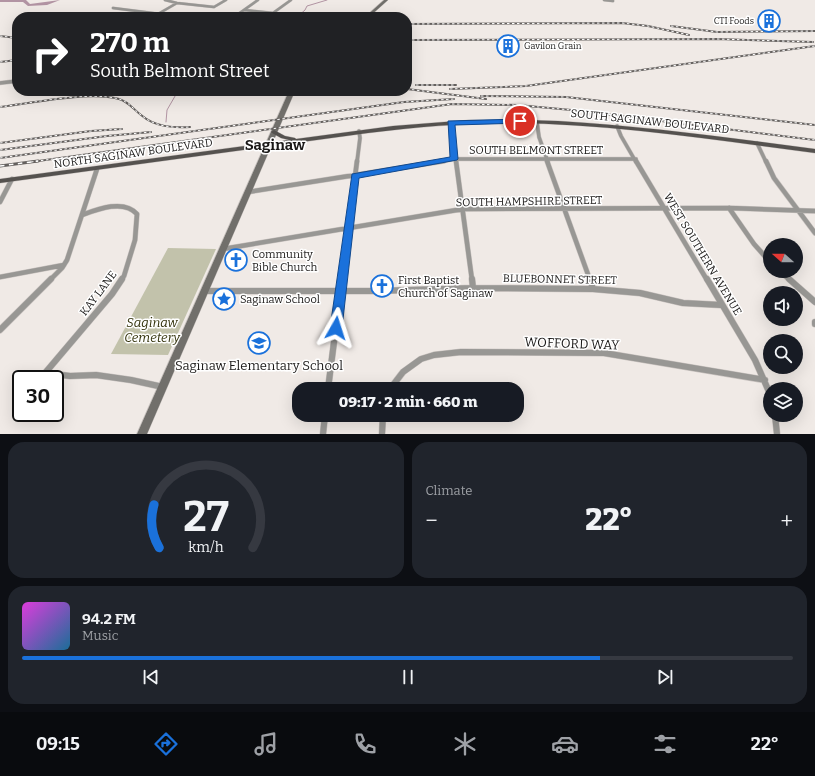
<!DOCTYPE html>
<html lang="en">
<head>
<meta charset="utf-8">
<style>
  :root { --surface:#171b24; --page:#20242c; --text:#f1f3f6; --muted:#9ea1a6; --line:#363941; --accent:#1a71db }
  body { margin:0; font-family:Bitter,serif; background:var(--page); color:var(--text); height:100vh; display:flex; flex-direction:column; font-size:15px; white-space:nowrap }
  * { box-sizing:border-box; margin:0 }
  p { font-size:13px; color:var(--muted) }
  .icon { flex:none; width:22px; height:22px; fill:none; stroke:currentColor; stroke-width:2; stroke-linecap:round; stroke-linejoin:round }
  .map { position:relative; height:434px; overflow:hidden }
  .sheet { display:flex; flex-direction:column; gap:8px; padding:8px; background:#0d0f14; flex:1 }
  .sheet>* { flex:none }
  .hud { position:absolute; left:12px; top:12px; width:400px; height:84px; border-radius:16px; box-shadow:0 4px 16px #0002; background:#202124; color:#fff; overflow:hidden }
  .needle { width:26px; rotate:291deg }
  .tools { position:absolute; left:763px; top:238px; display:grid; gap:8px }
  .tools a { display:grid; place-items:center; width:40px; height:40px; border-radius:50%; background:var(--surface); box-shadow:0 4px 16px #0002; font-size:20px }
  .speed { position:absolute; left:12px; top:370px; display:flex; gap:8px; font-size:20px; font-weight:700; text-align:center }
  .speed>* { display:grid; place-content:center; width:52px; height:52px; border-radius:50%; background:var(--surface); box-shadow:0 4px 16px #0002; line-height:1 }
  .speed .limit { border:2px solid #111; border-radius:6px; background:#fff; color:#111 }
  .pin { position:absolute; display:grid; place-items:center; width:34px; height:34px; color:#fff; margin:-17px; border:2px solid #fff; border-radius:50%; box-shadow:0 1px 4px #0007 }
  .me { position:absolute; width:44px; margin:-22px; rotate:6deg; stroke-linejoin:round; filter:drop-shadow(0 0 3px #0008) }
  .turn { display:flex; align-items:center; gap:14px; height:84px; padding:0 12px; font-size:18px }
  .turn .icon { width:52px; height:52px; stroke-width:2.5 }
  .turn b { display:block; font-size:28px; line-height:34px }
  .big { font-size:30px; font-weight:800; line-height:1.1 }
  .sheet .widget { flex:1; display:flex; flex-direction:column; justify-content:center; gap:6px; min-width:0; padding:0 14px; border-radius:16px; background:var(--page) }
  .sheet .dial { align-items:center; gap:0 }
  .dial svg { height:104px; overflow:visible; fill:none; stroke:var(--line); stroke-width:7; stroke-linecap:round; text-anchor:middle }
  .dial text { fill:var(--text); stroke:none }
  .song { display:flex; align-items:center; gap:12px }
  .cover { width:48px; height:48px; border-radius:6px; background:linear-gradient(135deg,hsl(300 70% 55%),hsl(200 70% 35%)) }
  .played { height:4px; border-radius:2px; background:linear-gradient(90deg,var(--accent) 75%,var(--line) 75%) }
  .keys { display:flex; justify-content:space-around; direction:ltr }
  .heat { display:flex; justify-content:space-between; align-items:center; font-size:22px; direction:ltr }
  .sheet .tiles { flex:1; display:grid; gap:8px; grid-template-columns:1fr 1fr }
  .widget:last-child { grid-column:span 2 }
  .trip { position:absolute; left:292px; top:382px; width:232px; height:40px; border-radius:16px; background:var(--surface); box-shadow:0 4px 16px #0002; font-weight:800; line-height:40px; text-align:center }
  .dock { display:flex; height:64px; justify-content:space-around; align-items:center; background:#090b0e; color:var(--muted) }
  .dock .icon { width:28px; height:28px }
  .dock .selected { color:var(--accent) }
  .dock b { font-size:18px; color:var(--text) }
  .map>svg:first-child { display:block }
</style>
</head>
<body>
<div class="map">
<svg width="815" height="434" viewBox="0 0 815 434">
  <rect width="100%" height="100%" fill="#f0eae6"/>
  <!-- green -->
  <path fill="#c2c2ab" d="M168,248L216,249L168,355L111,354Z"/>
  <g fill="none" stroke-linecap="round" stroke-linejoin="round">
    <!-- stream -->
    <path stroke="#b294a3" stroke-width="1" d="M297,17L305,10L307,6L327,0
      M166,122L167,110L178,91"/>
    <!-- river -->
    <path fill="#b294a3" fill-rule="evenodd" d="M0,0H26L30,4L60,0L47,5L28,6L23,2H0Z"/>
    <!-- minor-far3 casing -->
    <g stroke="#cac4c1" stroke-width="3">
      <path id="minor-far3" d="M165,0L177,3L214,7L226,0
        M604,0L613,1
        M113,8L184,17
        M244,10L273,13L291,0
        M158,14L177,3
        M234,17L258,0"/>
    </g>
    <!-- minor-far2 casing -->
    <g stroke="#cac4c1" stroke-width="4.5">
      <path id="minor-far2" d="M0,83L17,81
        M537,122L539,137L548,162
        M451,123L456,162
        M617,126L621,136L636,162
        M757,143L766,162
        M357,162L360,138L359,131
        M438,162L454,159H636"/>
    </g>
    <!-- minor-far1 casing -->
    <g stroke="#cac4c1" stroke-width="5.5">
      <path id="minor-far1" d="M456,161L472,280
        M547,161L590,280
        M636,161L707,280
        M766,161L774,178L815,233
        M248,192L444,161
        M0,202L12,179
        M729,208L754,244L770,262
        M82,215C98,209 124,199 137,214L135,240L124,276L121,280
        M223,249L463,209L729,208L815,211
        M779,271L790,280
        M0,277L64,265
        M50,280L62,268L67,260L97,169
        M342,280L357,161"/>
    </g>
    <!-- minor casing -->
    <g stroke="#cac4c1" stroke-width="7">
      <path id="minor" d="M472,279L473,288
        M590,279L593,289
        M707,279L755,360L770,394
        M789,279L815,302
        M205,291H377L473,288L593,289L640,293L683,303L721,305
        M815,322V324
        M0,330L51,279
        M46,373L70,376L96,375L131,380L163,387
        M40,379L112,294L122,279
        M328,389L342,279
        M390,389L403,372L421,359L434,355L461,352L604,353L765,380
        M775,415L777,434
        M323,434L325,415
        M382,434L383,415"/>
    </g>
    <!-- secondary casing -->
    <g stroke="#cac4c1" stroke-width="1">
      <path id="secondary" d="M384,0H388L369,17H365Z
        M289,91H295L147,434H137Z"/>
    </g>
    <!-- primary casing -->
    <g stroke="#cac4c1" stroke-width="1">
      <path id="primary" d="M470,120C499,120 529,120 558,121C644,126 730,138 815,149V153C715,140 614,124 513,123C464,123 416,127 368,133L0,183V179L289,140L281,138L272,133L271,132L274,130L285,136L295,138L296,139L393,126Z"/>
    </g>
    <!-- minor-far3 -->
    <use href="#minor-far3" stroke="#989794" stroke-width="2.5"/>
    <!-- minor-far2 -->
    <use href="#minor-far2" stroke="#989794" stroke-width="3.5"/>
    <!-- minor-far1 -->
    <use href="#minor-far1" stroke="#989794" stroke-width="4.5"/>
    <!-- minor -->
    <use href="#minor" stroke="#989794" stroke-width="6"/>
    <!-- secondary -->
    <use href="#secondary" fill="#716f6b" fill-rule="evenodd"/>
    <!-- primary -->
    <use href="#primary" fill="#55524f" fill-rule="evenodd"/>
    <!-- rail-far1 casing -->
    <g stroke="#64605e" stroke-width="2">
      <path id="rail-far1" d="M407,24L622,23L648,26L689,35
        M671,26L717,32L815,31
        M0,36L17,38
        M407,40L717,39L813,42
        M0,62L17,60
        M416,85H456
        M407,89L486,99
        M450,89L526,86L815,46
        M481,96L566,97L815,125
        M0,107C32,103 89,91 119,99C129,102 133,109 141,115C155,127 173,128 190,127
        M589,112L815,140
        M0,143L91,131L122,129
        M0,150L107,136L151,132
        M0,158L404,102L454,99
        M31,162L452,104L517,105L593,112"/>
    </g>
    <!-- rail casing -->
    <g stroke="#64605e" stroke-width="3">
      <path id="rail" d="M0,166L38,161"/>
    </g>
    <!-- rail-far1 -->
    <use href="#rail-far1" stroke="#fff" stroke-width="1" stroke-dasharray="2.5" stroke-linecap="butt"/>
    <!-- rail -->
    <use href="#rail" stroke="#fff" stroke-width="1.5" stroke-dasharray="4.5" stroke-linecap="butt"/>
  </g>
  <!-- route -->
  <path fill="#1a71db" stroke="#11498e" d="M520,119L523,120V123L455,125L458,159L457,160L359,178L342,328L340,331L336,333L332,331L330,328L352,174L450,157L448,121Z"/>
  <!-- icons -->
  <defs>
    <g id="building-ring" transform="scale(1.15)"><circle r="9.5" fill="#fff" stroke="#1a71db" stroke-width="1.5"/><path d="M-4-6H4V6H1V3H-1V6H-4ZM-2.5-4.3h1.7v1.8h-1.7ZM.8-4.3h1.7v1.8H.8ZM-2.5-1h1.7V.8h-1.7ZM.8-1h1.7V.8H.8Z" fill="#1a71db"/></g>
    <g id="church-ring" transform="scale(1.15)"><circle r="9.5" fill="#fff" stroke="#1a71db" stroke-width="1.5"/><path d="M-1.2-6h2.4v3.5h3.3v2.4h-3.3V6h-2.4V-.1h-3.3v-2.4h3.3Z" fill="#1a71db"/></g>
    <g id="sight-ring" transform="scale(1.15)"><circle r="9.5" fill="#fff" stroke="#1a71db" stroke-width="1.5"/><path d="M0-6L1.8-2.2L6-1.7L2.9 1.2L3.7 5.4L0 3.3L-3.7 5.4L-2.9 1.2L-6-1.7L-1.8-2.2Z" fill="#1a71db"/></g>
    <g id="school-ring" transform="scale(1.15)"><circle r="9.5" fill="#fff" stroke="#1a71db" stroke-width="1.5"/><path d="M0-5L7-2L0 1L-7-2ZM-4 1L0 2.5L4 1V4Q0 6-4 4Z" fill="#1a71db"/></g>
  </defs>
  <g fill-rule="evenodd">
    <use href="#building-ring" x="769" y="21"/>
    <use href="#building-ring" x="508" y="46"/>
    <use href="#church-ring" x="236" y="260"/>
    <use href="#church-ring" x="382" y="286"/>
    <use href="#sight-ring" x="224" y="299"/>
    <use href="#school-ring" x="259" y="343"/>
  </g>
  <g text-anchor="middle" stroke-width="3" stroke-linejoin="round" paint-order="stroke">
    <!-- far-poi labels -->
    <g font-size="9" fill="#1b1918" stroke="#fff" text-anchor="end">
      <text x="754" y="24">CTI Foods</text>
      <text x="524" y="49" text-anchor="start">Gavilon Grain</text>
    </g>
    <!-- street labels -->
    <g font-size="11" fill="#1b1918" stroke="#fff">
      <text transform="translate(650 121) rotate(6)" y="4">SOUTH SAGINAW BOULEVARD</text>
      <text x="536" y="154">SOUTH BELMONT STREET</text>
      <text transform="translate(133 153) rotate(-8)" y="4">NORTH SAGINAW BOULEVARD</text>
      <text transform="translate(529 201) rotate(-1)" y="4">SOUTH HAMPSHIRE STREET</text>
      <text transform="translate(703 254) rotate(59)" y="4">WEST SOUTHERN AVENUE</text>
      <text transform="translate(560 279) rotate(1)" y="4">BLUEBONNET STREET</text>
      <text transform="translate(98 293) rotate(-53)" y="4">KAY LANE</text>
    </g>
    <!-- poi labels -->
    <g font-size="11" fill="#1b1918" stroke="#fff" text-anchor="start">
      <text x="252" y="258">Community<tspan x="252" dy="13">Bible Church</tspan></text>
      <text x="398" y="284">First Baptist<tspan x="398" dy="13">Church of Saginaw</tspan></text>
      <text x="240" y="303">Saginaw School</text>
    </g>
    <!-- near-park labels -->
    <g font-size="13" font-style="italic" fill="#32310a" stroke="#fff">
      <text x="152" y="327">Saginaw<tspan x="152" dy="15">Cemetery</tspan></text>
    </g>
    <!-- near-street labels -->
    <g font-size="13" fill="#1b1918" stroke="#fff">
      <text transform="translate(572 343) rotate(2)" y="5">WOFFORD WAY</text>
    </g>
    <!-- near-poi labels -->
    <g font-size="13" fill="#1b1918" stroke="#fff">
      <text x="259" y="370">Saginaw Elementary School</text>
    </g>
    <!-- district labels -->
    <g font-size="15" font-weight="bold" fill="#1b1918" stroke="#fff">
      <text x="275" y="150">Saginaw</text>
    </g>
  </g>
</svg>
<div class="tools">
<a><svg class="needle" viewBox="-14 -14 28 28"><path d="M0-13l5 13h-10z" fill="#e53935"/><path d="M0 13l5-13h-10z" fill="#9ea1a6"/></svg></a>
<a><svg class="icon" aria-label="sound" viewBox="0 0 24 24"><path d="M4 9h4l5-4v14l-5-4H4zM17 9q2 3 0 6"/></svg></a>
<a><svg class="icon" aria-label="search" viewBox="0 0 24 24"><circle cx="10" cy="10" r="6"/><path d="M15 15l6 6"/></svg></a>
<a><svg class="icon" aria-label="layers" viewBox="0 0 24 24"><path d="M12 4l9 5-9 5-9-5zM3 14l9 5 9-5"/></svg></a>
</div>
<div class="speed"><div class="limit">30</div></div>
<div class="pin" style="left:520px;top:121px;background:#d93025"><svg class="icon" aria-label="arrive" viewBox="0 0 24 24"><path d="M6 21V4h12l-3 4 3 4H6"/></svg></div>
<svg class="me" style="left:336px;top:328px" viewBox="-20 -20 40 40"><path d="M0-17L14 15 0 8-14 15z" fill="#1a71db" stroke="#fff" stroke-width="4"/></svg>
<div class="trip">09:17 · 2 min · 660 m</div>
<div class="hud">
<div class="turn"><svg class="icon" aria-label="right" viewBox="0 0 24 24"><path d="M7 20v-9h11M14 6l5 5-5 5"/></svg><div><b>270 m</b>South Belmont Street</div></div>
</div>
</div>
<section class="sheet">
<div class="tiles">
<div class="widget dial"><svg viewBox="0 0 100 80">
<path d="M14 69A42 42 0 1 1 86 69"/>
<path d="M14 69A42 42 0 0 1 10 36" stroke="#1a71db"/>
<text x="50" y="56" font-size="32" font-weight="700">27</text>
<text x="50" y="72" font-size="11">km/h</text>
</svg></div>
<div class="widget"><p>Climate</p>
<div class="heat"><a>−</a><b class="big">22°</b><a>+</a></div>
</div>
<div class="widget">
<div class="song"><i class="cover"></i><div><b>94.2 FM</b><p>Music</p></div></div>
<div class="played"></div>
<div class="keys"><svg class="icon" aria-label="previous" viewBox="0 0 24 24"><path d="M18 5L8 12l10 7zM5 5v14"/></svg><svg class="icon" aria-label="pause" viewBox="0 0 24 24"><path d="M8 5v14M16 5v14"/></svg><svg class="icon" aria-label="next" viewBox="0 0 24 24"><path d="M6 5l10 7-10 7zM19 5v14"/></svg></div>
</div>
</div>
</section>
<nav class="dock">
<b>09:15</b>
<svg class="icon selected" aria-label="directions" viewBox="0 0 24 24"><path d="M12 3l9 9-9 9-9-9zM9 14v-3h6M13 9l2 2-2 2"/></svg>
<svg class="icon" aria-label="music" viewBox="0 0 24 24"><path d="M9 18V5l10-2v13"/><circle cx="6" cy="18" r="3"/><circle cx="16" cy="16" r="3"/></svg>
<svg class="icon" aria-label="phone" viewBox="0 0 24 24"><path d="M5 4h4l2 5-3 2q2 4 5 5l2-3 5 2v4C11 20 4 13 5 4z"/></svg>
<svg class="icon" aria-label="climate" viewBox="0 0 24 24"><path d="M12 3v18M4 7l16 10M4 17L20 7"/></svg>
<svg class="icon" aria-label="car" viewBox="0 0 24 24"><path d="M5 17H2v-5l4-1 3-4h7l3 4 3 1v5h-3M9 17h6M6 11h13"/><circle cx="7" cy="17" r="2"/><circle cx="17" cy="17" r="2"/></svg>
<svg class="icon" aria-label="filters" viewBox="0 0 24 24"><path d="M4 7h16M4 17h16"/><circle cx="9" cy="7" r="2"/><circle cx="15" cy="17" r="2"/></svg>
<b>22°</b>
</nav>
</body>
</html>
